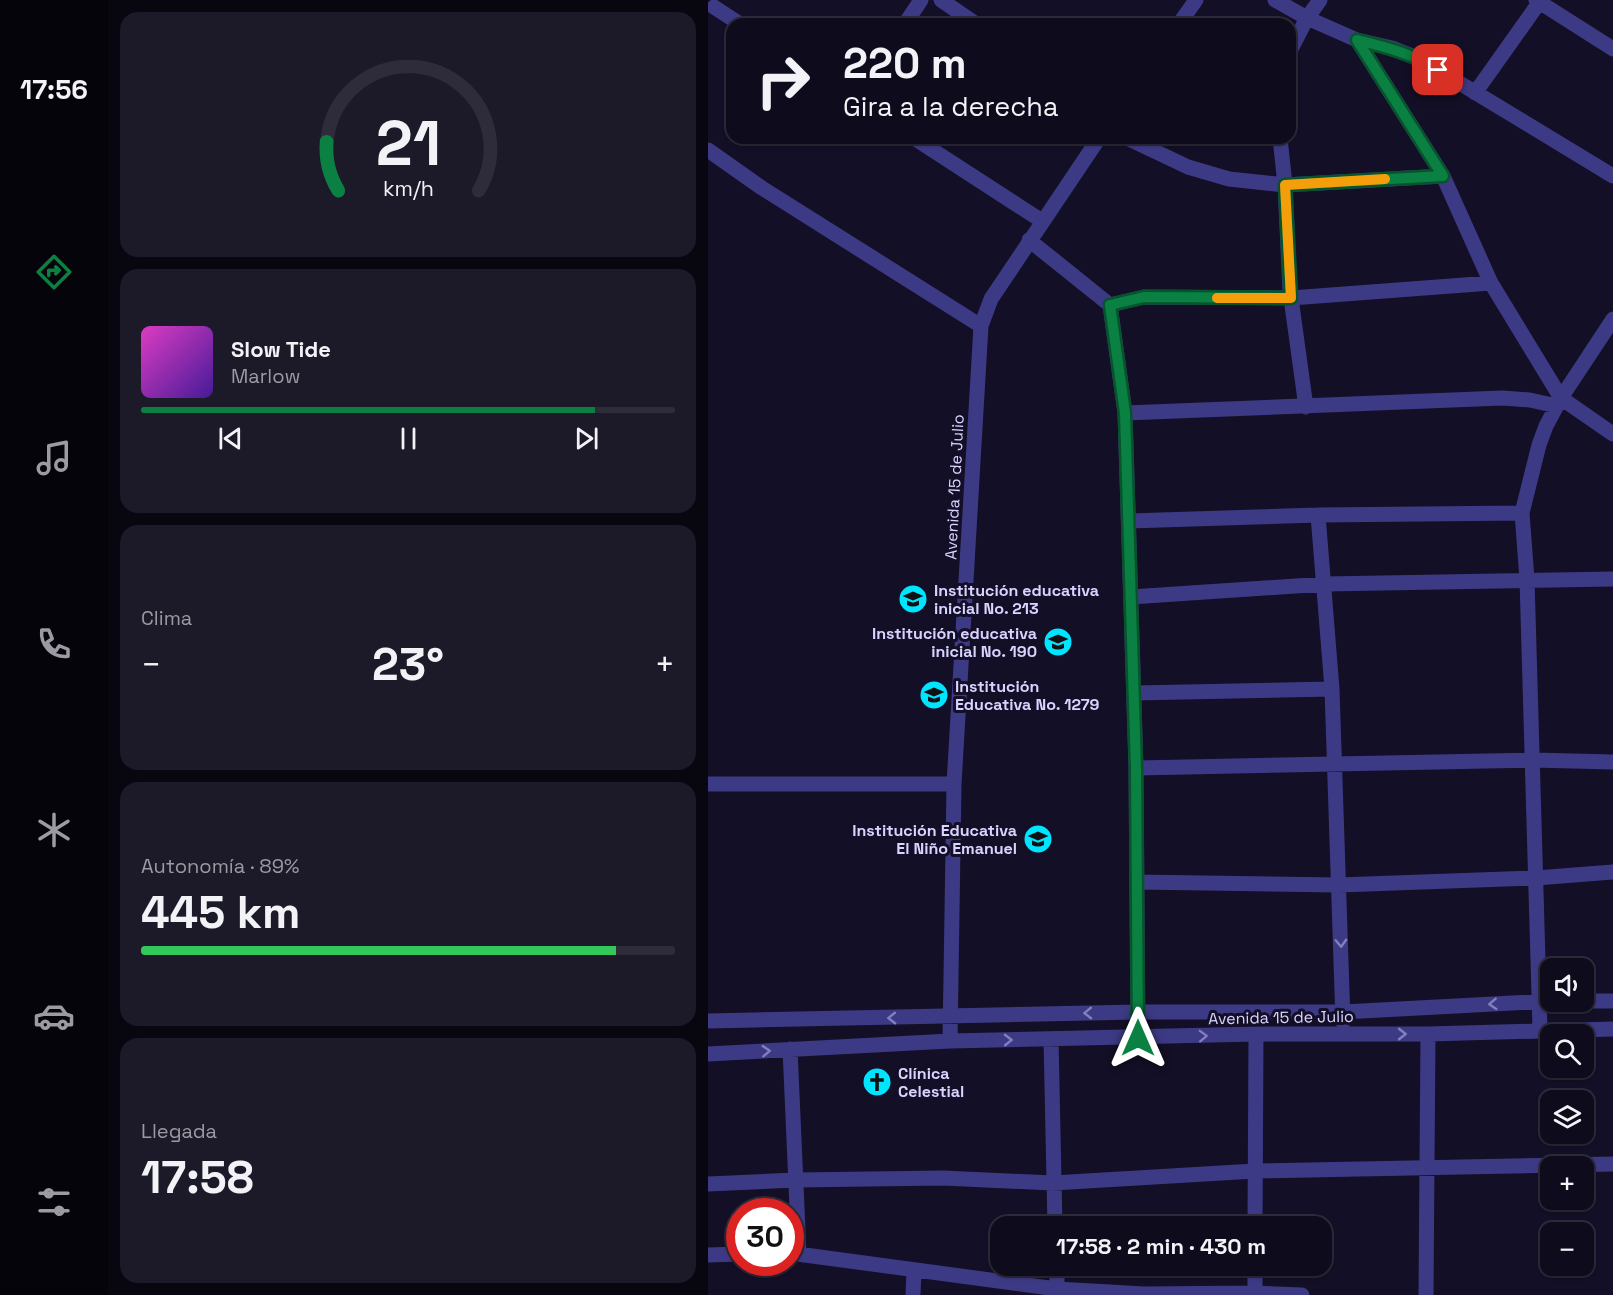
<!DOCTYPE html>
<html lang="es">
<head>
<meta charset="utf-8">
<style>
  :root { --surface:#0e0b1c; --page:#1c1929; --text:#f1f3f6; --muted:#9b9ba3; --line:#2e2b3b; --accent:#0b8043 }
  body { margin:0; font-family:"Space Grotesk",sans-serif; background:var(--page); color:var(--text); height:100vh; display:flex; flex-direction:column; font-size:22px; white-space:nowrap }
  * { box-sizing:border-box; margin:0 }
  p { font-size:20px; color:var(--muted) }
  .icon { flex:none; width:33px; height:33px; fill:none; stroke:currentColor; stroke-width:2; stroke-linecap:round; stroke-linejoin:round }
  .map { position:relative; flex:1; overflow:hidden }
  .sheet { display:flex; flex-direction:column; gap:12px; padding:12px; background:#08060f; width:600px }
  .sheet>* { flex:none }
  .top-card { position:absolute; left:18px; top:18px; width:570px; height:126px; border-radius:18px; box-shadow:0 2px 4px #0004,0 0 0 2px var(--line); background:#0e0b1c; color:var(--text); overflow:hidden }
  .fabs { position:absolute; left:832px; top:958px; display:grid; gap:12px }
  .fabs a { display:grid; place-items:center; width:54px; height:54px; border-radius:12px; background:var(--surface); box-shadow:0 2px 4px #0004,0 0 0 2px var(--line); font-size:30px }
  .speed { position:absolute; left:18px; top:1198px; display:flex; gap:12px; font-size:30px; font-weight:700; text-align:center }
  .speed>* { display:grid; place-content:center; width:78px; height:78px; border-radius:50%; background:var(--surface); box-shadow:0 2px 4px #0004,0 0 0 2px var(--line); line-height:1 }
  .speed .limit { border:9px solid #d22; background:#fff; color:#111 }
  .pin { position:absolute; display:grid; place-items:center; width:51px; height:51px; color:#fff; margin:-26px; border-radius:12px; box-shadow:0 3px 9px #0006 }
  .me { position:absolute; width:66px; margin:-33px; rotate:0deg; stroke-linejoin:round; filter:drop-shadow(0 0 4px #0008) }
  .turn { display:flex; align-items:center; gap:21px; height:126px; padding:0 18px; font-size:27px }
  .turn .icon { width:78px; height:78px; stroke-width:2.5 }
  .turn b { display:block; font-size:42px; line-height:51px }
  .big { font-size:45px; font-weight:700; line-height:1.1 }
  .sheet .widget { flex:1; display:flex; flex-direction:column; justify-content:center; gap:9px; min-width:0; padding:0 21px; border-radius:18px; background:var(--page) }
  .sheet .dial { align-items:center; gap:0 }
  .dial svg { height:156px; overflow:visible; fill:none; stroke:var(--line); stroke-width:7; stroke-linecap:round; text-anchor:middle }
  .dial text { fill:var(--text); stroke:none }
  .song { display:flex; align-items:center; gap:18px }
  .cover { width:72px; height:72px; border-radius:9px; background:linear-gradient(135deg,hsl(310 70% 55%),hsl(260 70% 35%)) }
  .played { height:6px; border-radius:3px; background:linear-gradient(90deg,var(--accent) 85%,var(--line) 85%) }
  .keys { display:flex; justify-content:space-around; direction:ltr }
  .heat { display:flex; justify-content:space-between; align-items:center; font-size:33px; direction:ltr }
  .charge { height:9px; border-radius:4px; background:linear-gradient(90deg,#34c759 89%,var(--line) 0) }
  .trip { position:absolute; left:282px; top:1216px; width:342px; height:60px; border-radius:18px; background:var(--surface); box-shadow:0 2px 4px #0004,0 0 0 2px var(--line); font-weight:700; line-height:60px; text-align:center }
  main { display:flex; flex:1; min-height:0 }
  .tabs { display:flex; flex-direction:column; width:108px; justify-content:space-around; align-items:center; background:#06040b; color:var(--muted) }
  .tabs .icon { width:42px; height:42px }
  .tabs .selected { color:var(--accent) }
  .tabs b { font-size:27px; color:var(--text) }
  .map>svg:first-child { display:block }
</style>
</head>
<body>
<main>
<nav class="tabs">
<b>17:56</b>
<svg class="icon selected" aria-label="directions" viewBox="0 0 24 24"><path d="M12 3l9 9-9 9-9-9zM9 14v-3h6M13 9l2 2-2 2"/></svg>
<svg class="icon" aria-label="music" viewBox="0 0 24 24"><path d="M9 18V5l10-2v13"/><circle cx="6" cy="18" r="3"/><circle cx="16" cy="16" r="3"/></svg>
<svg class="icon" aria-label="phone" viewBox="0 0 24 24"><path d="M5 4h4l2 5-3 2q2 4 5 5l2-3 5 2v4C11 20 4 13 5 4z"/></svg>
<svg class="icon" aria-label="climate" viewBox="0 0 24 24"><path d="M12 3v18M4 7l16 10M4 17L20 7"/></svg>
<svg class="icon" aria-label="car" viewBox="0 0 24 24"><path d="M5 17H2v-5l4-1 3-4h7l3 4 3 1v5h-3M9 17h6M6 11h13"/><circle cx="7" cy="17" r="2"/><circle cx="17" cy="17" r="2"/></svg>
<svg class="icon" aria-label="filters" viewBox="0 0 24 24"><path d="M4 7h16M4 17h16"/><circle cx="9" cy="7" r="2"/><circle cx="15" cy="17" r="2"/></svg>
</nav>
<section class="sheet">
<div class="widget dial"><svg viewBox="0 0 100 80">
<path d="M14 69A42 42 0 1 1 86 69"/>
<path d="M14 69A42 42 0 0 1 8 44" stroke="#0b8043"/>
<text x="50" y="56" font-size="32" font-weight="700">21</text>
<text x="50" y="72" font-size="11">km/h</text>
</svg></div>
<div class="widget">
<div class="song"><i class="cover"></i><div><b>Slow Tide</b><p>Marlow</p></div></div>
<div class="played"></div>
<div class="keys"><svg class="icon" aria-label="previous" viewBox="0 0 24 24"><path d="M18 5L8 12l10 7zM5 5v14"/></svg><svg class="icon" aria-label="pause" viewBox="0 0 24 24"><path d="M8 5v14M16 5v14"/></svg><svg class="icon" aria-label="next" viewBox="0 0 24 24"><path d="M6 5l10 7-10 7zM19 5v14"/></svg></div>
</div>
<div class="widget"><p>Clima</p>
<div class="heat"><a>−</a><b class="big">23°</b><a>+</a></div>
</div>
<div class="widget"><p>Autonomía · 89%</p><b class="big">445 km</b><div class="charge"></div></div>
<div class="widget"><p>Llegada</p><b class="big">17:58</b></div>
</section>
<div class="map">
<svg width="905" height="1295" viewBox="0 0 905 1295">
  <rect width="100%" height="100%" fill="#130f26"/>
  <g fill="none" stroke-linecap="round" stroke-linejoin="round">
    <!-- minor -->
    <path stroke="#3d3a85" stroke-width="15" d="M233,0L268,24
      M567,0L599,18L649,40L735,176L783,283L853,398L905,434
      M828,0L905,49
      M6,7L32,24
      M197,24L213,0
      M471,24L488,0
      M649,40L684,48L712,59L905,176
      M582,51L599,18L612,0
      M767,93L833,0
      M206,138L334,221
      M419,138L480,167L521,179L577,185L735,176
      M572,138L577,185L582,291L598,407
      M0,150L54,188L273,326
      M321,240L402,305L417,413L428,768L430,1038
      M402,305L436,297L583,298L783,283
      M417,413L794,398L822,400L849,406
      M610,515L624,689L635,1022
      M421,521L610,515L814,513
      M423,597L617,584L905,579
      M426,693L624,689
      M428,768L825,760L905,762
      M0,784H246
      M429,882L631,885L828,878L905,872
      M876,1001H905
      M0,1021L430,1012H635L843,1001
      M832,1030L819,579L814,513L831,445L838,426L853,398L905,319
      M343,1039L347,1227
      M242,1041L246,784L273,326L283,299L391,138
      M82,1049L91,1253
      M0,1054L242,1041L548,1034H720L905,1029
      M0,1184L88,1180L235,1178L345,1183L547,1171L905,1164
      M547,1227L548,1034
      M82,1253L349,1289L436,1294L547,1293L594,1295
      M0,1255L32,1254
      M349,1266V1289
      M205,1295L206,1271
      M547,1295V1266
      M718,1295L720,1034"/>
  </g>
  <!-- one-way arrows -->
  <defs><path id="oneway-chevron" d="M-2-3.5L2.5 0L-2 3.5" fill="none" stroke-width="1.6" stroke-linecap="round" stroke-linejoin="round" transform="scale(1.5)"/></defs>
  <g stroke="#837fbc">
    <use href="#oneway-chevron" transform="translate(633 943) rotate(88)"/>
    <use href="#oneway-chevron" transform="translate(785 1004) rotate(177)"/>
    <use href="#oneway-chevron" transform="translate(380 1013) rotate(179)"/>
    <use href="#oneway-chevron" transform="translate(184 1018) rotate(179)"/>
    <use href="#oneway-chevron" transform="translate(694 1034)"/>
    <use href="#oneway-chevron" transform="translate(495 1036) rotate(-2)"/>
    <use href="#oneway-chevron" transform="translate(300 1040) rotate(-1)"/>
    <use href="#oneway-chevron" transform="translate(58 1051) rotate(-3)"/>
  </g>
  <g fill="none" stroke-linecap="round" stroke-linejoin="round">
    <!-- route casing -->
    <g stroke="#07532c" stroke-width="15">
      <path id="route" d="M430,1038L428,768L417,413L402,305L436,297L583,298L577,185L735,176L649,40C678,47 705,54 730,70"/>
    </g>
    <!-- route -->
    <use href="#route" stroke="#0b8043" stroke-width="10"/>
    <!-- slow -->
    <path stroke="#f59e0b" stroke-width="10" d="M509,298H583L577,185L677,179"/>
  </g>
  <!-- icons -->
  <defs>
    <g id="school-disc" transform="scale(1.5)"><circle r="9.5" fill="#00e5ff" stroke="#130f26"/><path d="M0-5L7-2L0 1L-7-2ZM-4 1L0 2.5L4 1V4Q0 6-4 4Z" fill="#111"/></g>
    <g id="church-disc" transform="scale(1.5)"><circle r="9.5" fill="#00e5ff" stroke="#130f26"/><path d="M-1.2-6h2.4v3.5h3.3v2.4h-3.3V6h-2.4V-.1h-3.3v-2.4h3.3Z" fill="#111"/></g>
  </defs>
  <g fill-rule="evenodd">
    <use href="#school-disc" x="205" y="599"/>
    <use href="#school-disc" x="350" y="642"/>
    <use href="#school-disc" x="226" y="695"/>
    <use href="#school-disc" x="330" y="839"/>
    <use href="#church-disc" x="169" y="1082"/>
  </g>
  <g text-anchor="middle" stroke-width="6" stroke-linejoin="round" paint-order="stroke">
    <!-- street labels -->
    <g font-size="16" fill="#d9d4ff" stroke="#130f26">
      <text transform="translate(246 487) rotate(-87)" y="6">Avenida 15 de Julio</text>
      <text transform="translate(573 1017) rotate(-1)" y="6">Avenida 15 de Julio</text>
    </g>
    <!-- poi labels -->
    <g font-size="16" font-weight="bold" fill="#d9d4ff" stroke="#130f26" text-anchor="start">
      <text x="226" y="596">Institución educativa<tspan x="226" dy="18">inicial No. 213</tspan></text>
      <text x="329" y="639" text-anchor="end">Institución educativa<tspan x="329" dy="18">inicial No. 190</tspan></text>
      <text x="247" y="692">Institución<tspan x="247" dy="18">Educativa No. 1279</tspan></text>
      <text x="309" y="836" text-anchor="end">Institución Educativa<tspan x="309" dy="18">El Niño Emanuel</tspan></text>
      <text x="190" y="1079">Clínica<tspan x="190" dy="18">Celestial</tspan></text>
    </g>
  </g>
</svg>
<div class="fabs">
<a><svg class="icon" aria-label="sound" viewBox="0 0 24 24"><path d="M4 9h4l5-4v14l-5-4H4zM17 9q2 3 0 6"/></svg></a>
<a><svg class="icon" aria-label="search" viewBox="0 0 24 24"><circle cx="10" cy="10" r="6"/><path d="M15 15l6 6"/></svg></a>
<a><svg class="icon" aria-label="layers" viewBox="0 0 24 24"><path d="M12 4l9 5-9 5-9-5zM3 14l9 5 9-5"/></svg></a>
<a>+</a>
<a>−</a>
</div>
<div class="speed"><div class="limit">30</div></div>
<div class="pin" style="left:730px;top:70px;background:#d93025"><svg class="icon" aria-label="arrive" viewBox="0 0 24 24"><path d="M6 21V4h12l-3 4 3 4H6"/></svg></div>
<svg class="me" style="left:430px;top:1038px" viewBox="-20 -20 40 40"><path d="M0-17L14 15 0 8-14 15z" fill="#0b8043" stroke="#fff" stroke-width="4"/></svg>
<div class="trip">17:58 · 2 min · 430 m</div>
<div class="top-card">
<div class="turn"><svg class="icon" aria-label="right" viewBox="0 0 24 24"><path d="M7 20v-9h11M14 6l5 5-5 5"/></svg><div><b>220 m</b>Gira a la derecha</div></div>
</div>
</div>
</main>
</body>
</html>
